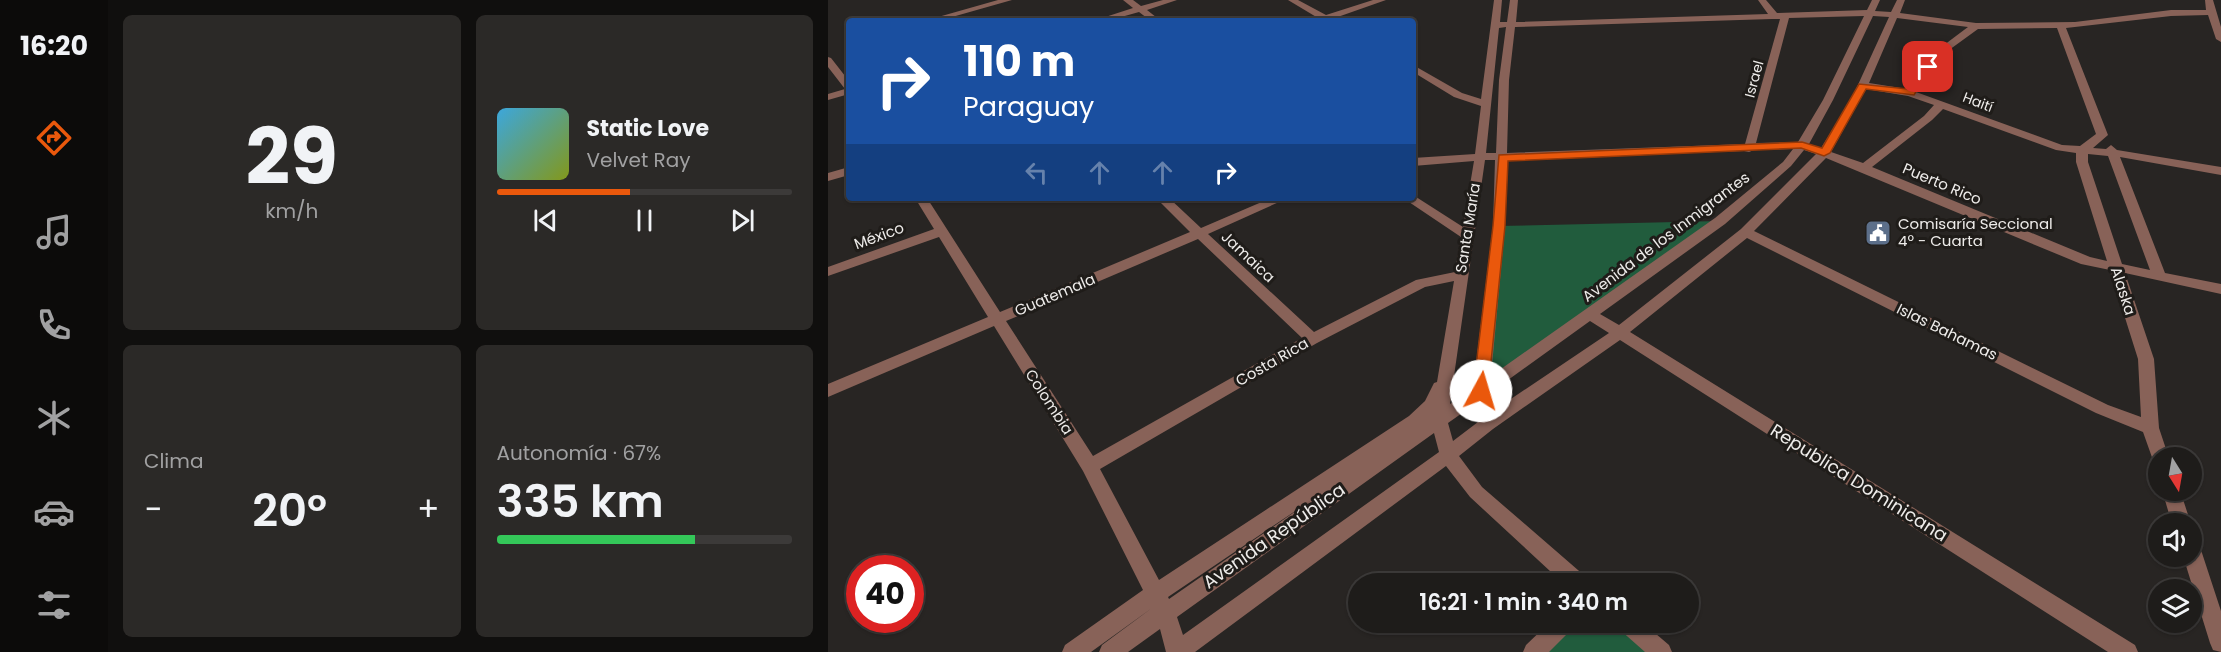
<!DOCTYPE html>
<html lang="es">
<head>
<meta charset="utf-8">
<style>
  :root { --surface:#1e1c1a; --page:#2b2927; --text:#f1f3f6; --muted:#a1a1a2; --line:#3c3a39; --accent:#ea580c }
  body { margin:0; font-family:Poppins,sans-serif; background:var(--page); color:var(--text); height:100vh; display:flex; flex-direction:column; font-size:22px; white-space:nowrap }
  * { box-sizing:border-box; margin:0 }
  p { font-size:20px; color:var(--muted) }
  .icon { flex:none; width:33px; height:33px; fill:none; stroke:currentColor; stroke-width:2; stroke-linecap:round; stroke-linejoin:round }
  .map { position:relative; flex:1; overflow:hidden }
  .details { display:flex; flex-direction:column; gap:15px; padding:15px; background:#100f0e; width:720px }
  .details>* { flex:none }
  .top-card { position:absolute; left:18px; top:18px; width:570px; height:183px; border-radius:6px; box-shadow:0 2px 4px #0004,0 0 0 2px var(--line); background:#1a4fa0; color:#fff; overflow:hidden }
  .needle { width:39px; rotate:169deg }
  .buttons { position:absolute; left:1320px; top:447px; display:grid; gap:12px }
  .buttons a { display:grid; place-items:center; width:54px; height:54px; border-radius:50%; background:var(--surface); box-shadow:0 2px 4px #0004,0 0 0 2px var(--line); font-size:30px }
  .speed { position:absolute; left:18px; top:555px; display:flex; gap:12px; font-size:30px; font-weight:700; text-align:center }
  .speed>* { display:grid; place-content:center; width:78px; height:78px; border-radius:50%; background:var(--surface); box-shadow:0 2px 4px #0004,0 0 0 2px var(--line); line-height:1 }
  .speed .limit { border:9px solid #d22; background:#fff; color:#111 }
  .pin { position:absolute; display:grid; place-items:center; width:51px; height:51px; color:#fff; margin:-26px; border-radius:12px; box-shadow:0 3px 9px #0006 }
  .me { position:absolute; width:66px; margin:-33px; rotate:6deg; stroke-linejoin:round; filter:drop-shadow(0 0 4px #0008) }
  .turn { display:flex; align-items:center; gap:21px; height:126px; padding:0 18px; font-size:27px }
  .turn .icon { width:78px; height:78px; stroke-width:2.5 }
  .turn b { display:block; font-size:42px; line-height:51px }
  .lanes { display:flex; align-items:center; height:57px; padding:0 18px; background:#0003; justify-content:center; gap:30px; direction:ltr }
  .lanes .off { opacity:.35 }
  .big { font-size:45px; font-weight:600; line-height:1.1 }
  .details .widget { flex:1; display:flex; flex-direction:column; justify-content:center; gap:9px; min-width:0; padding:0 21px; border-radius:9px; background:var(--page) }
  .details .dial { align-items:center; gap:0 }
  .dial b { font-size:78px; line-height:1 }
  .song { display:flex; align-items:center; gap:18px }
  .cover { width:72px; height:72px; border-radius:9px; background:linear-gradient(135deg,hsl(200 70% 55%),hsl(70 70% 35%)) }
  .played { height:6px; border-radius:3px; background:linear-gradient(90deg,var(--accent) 45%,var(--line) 45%) }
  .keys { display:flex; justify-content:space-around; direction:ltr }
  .heat { display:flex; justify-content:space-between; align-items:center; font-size:33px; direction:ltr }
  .charge { height:9px; border-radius:4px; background:linear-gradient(90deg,#34c759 67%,var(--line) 0) }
  .details .tiles { flex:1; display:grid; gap:15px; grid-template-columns:repeat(2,1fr) }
  .trip { position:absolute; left:520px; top:573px; width:351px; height:60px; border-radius:30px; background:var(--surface); box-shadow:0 2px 4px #0004,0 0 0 2px var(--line); font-weight:600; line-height:60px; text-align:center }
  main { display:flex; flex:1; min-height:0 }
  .tab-bar { display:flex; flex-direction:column; width:108px; justify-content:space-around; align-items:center; background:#0c0b0a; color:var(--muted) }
  .tab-bar .icon { width:42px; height:42px }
  .tab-bar .active { color:var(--accent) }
  .tab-bar b { font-size:27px; color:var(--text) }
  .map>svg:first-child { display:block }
</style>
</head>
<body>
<main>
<nav class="tab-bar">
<b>16:20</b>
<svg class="icon active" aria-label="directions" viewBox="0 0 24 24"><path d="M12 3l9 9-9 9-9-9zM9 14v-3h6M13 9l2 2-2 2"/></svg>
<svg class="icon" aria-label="music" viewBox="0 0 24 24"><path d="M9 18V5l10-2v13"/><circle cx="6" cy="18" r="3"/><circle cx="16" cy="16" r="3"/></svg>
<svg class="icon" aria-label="phone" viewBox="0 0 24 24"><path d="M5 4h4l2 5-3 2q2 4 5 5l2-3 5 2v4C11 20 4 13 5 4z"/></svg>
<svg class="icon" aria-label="climate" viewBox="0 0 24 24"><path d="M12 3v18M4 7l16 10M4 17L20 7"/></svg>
<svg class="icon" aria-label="car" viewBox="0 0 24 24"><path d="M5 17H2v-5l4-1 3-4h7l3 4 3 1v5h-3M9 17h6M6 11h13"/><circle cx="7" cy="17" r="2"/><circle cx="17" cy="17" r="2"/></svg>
<svg class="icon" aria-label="filters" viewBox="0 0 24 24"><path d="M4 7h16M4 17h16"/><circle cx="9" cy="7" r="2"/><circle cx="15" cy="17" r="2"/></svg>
</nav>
<section class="details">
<div class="tiles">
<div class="widget dial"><b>29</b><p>km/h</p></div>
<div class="widget">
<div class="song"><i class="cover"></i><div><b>Static Love</b><p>Velvet Ray</p></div></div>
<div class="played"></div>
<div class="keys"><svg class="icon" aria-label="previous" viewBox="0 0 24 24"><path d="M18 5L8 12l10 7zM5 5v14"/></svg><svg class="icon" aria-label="pause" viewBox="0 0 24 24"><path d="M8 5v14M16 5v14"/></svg><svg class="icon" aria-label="next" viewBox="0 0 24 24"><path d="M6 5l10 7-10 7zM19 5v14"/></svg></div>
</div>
<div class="widget"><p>Clima</p>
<div class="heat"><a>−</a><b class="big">20°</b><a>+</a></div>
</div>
<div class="widget"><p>Autonomía · 67%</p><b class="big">335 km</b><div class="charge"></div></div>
</div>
</section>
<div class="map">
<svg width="1393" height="652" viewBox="0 0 1393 652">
  <rect width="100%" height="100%" fill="#282523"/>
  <!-- green -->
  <path fill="#215c3d" d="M892,221L653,391L671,226Z
    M738,622L798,623L833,652H706Z"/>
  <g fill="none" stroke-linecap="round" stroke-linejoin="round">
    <!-- minor -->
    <path fill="#886258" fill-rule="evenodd" d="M170,0H184L110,21H96Z
      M295,0H305L313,6L335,0H349L319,10L333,21H323L311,12L279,21H265L305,8Z
      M460,0H470L498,15L545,0H558L504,19L505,21H484L490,18Z
      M666,0H674L672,22H679L682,0H690L688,22L940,14L930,0H938L949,13L1039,10L1044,0H1052L1047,11L1063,12L1069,0H1077L1072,13L1148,23L1247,22L1343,10H1378L1377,0H1385L1393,27V42L1388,39L1380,15L1343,16L1238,28L1280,135L1265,148L1278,149L1283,145L1289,150L1393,167V175L1292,157L1337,273L1393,284V294L1297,273L1326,359L1331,428L1341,458H1330V465L1326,463L1315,432L1268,413L919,238L802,332L1307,645L1310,652H1280L792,340L665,429L631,456L654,487L758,577L761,584H736L642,497L618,466L367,652H338L332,629L300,652H271L274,645L324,608L263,652H234L237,645L315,590L255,471L166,326L0,397V384L160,317L111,237L0,276V267L106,229L87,198H99L172,312L362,232L328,198H341L373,228L443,198H460L380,234L486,332L588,280L627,272L633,237L575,198H585V195L635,227L646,161L585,166V158L647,154L653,106L626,97L585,72V65L634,93L653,99ZM1036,16L995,100L970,142L928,143L961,18ZM1045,16L1061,17L1023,100L993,148L981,144L1005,100ZM1069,18L1140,27L1104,54L1079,89L1041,83ZM944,19H952L917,144L679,153L681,80L687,27ZM678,27L671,80L668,153H658L671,28ZM1229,28L1268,134L1252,146L1234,145L1088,92L1110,58L1150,29ZM1038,89L1080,96L1106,105L1096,116L1035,163L1003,152ZM1115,109L1228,150L1248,153V162L1279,261L1262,257L1044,167L1104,120ZM965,149L955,162L887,218L663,376L677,226L679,159L916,151L921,152L926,150ZM976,150L988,154L913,229L791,325L772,314L897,224L963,166ZM1260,154L1280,156L1322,270L1294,264L1260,162ZM998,158L1253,264L1282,270L1310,359L1313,417L1280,405L926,231ZM657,160H667L665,226L645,388L622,404ZM370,239L474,338L265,456L178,321ZM626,281L609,382L606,383L597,401L581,416L331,580L272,469L489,343L597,287ZM762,321L781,333L665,411L662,393ZM647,404L650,422L625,441L620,423ZM606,433L611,452L355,635L349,617ZM488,497L341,599L340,597Z
      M0,57L3,58L21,81V94L0,100V94L17,89L0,67Z
      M21,167V175L0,181V173Z
      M1334,490H1352L1363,524H1344Z
      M1364,544L1371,547L1374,553L1393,611V652L1385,650L1382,643L1355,556H1364Z
      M722,622H747L744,629L721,652H695L698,645Z
      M788,622H814L841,645L844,652H817L791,629Z"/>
  </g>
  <!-- route -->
  <path fill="#ea580c" stroke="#983908" stroke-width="1.5" d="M1100,64L1104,67L1086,95L1038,89L1002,153L996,156L973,148L680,161L677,226L660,391L658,395H647L645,391L665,226L671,155L974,142L994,148L1031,84L1080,89L1096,65Z"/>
  <!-- icons -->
  <defs>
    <g id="civic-square" transform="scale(1.35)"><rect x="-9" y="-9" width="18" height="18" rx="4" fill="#5c6f8a" stroke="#1f1c19"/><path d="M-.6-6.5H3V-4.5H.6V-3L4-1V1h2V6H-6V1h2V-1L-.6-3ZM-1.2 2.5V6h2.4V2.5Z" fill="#fff"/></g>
  </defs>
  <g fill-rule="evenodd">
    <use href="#civic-square" x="1050" y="233"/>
  </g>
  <g text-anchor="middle" stroke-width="6" stroke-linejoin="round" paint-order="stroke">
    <!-- far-street labels -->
    <g font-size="14" fill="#eeecea" stroke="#1f1c19">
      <text transform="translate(926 79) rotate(-75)" y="5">Israel</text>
      <text transform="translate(1150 102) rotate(21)" y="5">Haití</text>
    </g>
    <!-- street labels -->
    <g font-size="15" fill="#eeecea" stroke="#1f1c19">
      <text transform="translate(1114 184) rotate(23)" y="5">Puerto Rico</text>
      <text transform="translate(640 228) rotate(-81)" y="5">Santa María</text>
      <text transform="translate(51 236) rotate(-20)" y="5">México</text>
      <text transform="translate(838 237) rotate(-37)" y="5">Avenida de los Inmigrantes</text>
      <text transform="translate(420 257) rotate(43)" y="5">Jamaica</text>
      <text transform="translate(1295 291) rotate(72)" y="5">Alaska</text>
      <text transform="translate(227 295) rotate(-23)" y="5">Guatemala</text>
      <text transform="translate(1119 332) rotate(26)" y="5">Islas Bahamas</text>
      <text transform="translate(444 362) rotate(-30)" y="5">Costa Rica</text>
      <text transform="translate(221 402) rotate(57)" y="5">Colombia</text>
    </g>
    <!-- poi labels -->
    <g font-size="15" fill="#eeecea" stroke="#1f1c19" text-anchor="start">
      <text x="1070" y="229">Comisaría Seccional<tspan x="1070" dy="17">4º - Cuarta</tspan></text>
    </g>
    <!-- near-street labels -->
    <g font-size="18" fill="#eeecea" stroke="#1f1c19">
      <text transform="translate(1031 483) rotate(32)" y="6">Republica Dominicana</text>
      <text transform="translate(446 536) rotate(-35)" y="6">Avenida República</text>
    </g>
  </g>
</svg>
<div class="buttons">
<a><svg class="needle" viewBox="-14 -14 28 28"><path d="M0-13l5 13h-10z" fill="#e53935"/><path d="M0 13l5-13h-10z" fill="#a1a1a2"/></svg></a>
<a><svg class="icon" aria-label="sound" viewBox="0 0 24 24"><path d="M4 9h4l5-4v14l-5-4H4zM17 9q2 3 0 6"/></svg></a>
<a><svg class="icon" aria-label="layers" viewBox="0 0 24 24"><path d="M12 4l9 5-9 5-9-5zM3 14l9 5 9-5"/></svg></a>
</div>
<div class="speed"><div class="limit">40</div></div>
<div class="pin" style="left:1100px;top:67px;background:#d93025"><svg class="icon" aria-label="arrive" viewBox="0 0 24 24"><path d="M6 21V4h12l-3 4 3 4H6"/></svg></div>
<svg class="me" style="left:653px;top:391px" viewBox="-20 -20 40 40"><circle r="19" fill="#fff"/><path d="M0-13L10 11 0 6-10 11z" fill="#ea580c"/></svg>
<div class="trip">16:21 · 1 min · 340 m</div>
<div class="top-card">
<div class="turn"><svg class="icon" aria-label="right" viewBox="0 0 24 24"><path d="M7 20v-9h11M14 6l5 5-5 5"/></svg><div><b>110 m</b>Paraguay</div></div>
<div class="lanes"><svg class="icon off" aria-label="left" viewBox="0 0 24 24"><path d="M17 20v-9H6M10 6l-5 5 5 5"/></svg><svg class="icon off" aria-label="ahead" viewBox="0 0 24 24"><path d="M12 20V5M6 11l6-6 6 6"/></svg><svg class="icon off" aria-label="ahead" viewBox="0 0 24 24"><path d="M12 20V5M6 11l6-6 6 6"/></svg><svg class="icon" aria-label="right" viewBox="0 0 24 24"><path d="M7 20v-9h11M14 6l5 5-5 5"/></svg></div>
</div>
</div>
</main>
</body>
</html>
